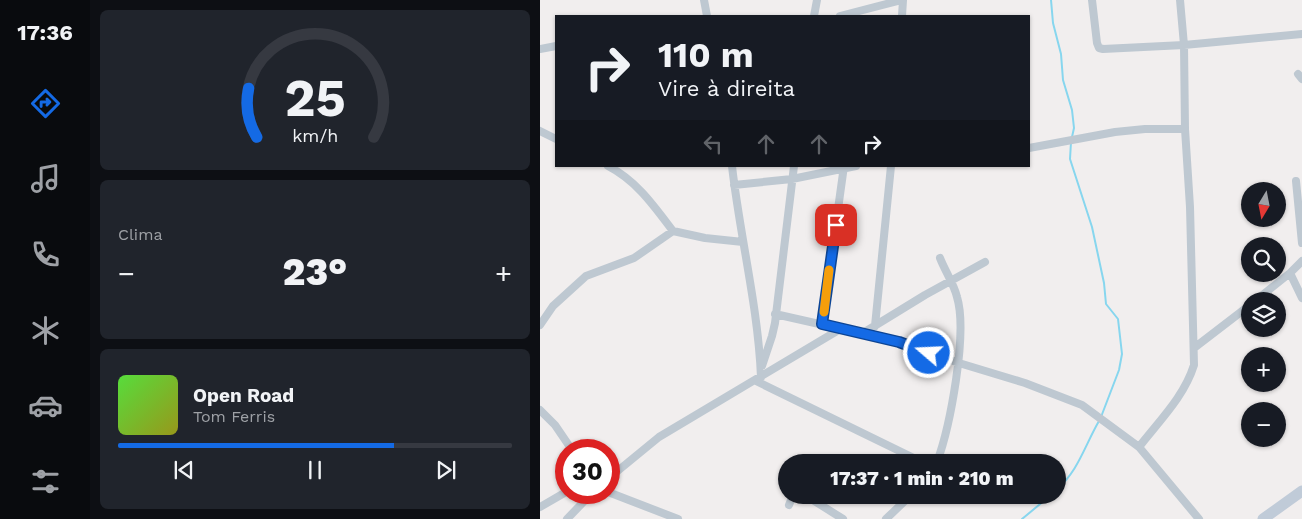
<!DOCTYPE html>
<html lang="pt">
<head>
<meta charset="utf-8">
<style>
  :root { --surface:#171b24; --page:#20242c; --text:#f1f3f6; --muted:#9ea1a6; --line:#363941; --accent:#146ae5 }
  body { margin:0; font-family:"Work Sans",sans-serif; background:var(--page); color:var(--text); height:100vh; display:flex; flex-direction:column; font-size:19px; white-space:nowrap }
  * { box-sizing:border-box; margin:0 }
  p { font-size:16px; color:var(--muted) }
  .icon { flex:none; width:28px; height:28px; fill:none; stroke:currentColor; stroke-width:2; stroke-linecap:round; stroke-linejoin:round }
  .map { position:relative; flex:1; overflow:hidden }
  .panel { display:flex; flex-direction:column; gap:10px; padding:10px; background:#0d0f14; width:450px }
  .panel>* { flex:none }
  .top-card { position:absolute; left:15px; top:15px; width:475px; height:152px; border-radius:0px; box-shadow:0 1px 4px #0004; background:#171b24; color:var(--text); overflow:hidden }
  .needle { width:32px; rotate:190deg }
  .tools { position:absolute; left:701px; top:182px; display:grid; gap:10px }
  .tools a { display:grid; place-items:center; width:45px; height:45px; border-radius:50%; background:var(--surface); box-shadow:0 1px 4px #0004; font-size:25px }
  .speed { position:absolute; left:15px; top:439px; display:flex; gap:10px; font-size:25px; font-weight:700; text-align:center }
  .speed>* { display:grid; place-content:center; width:65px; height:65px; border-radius:50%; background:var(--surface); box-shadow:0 1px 4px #0004; line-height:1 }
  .speed .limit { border:8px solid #d22; background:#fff; color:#111 }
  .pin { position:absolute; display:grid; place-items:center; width:42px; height:42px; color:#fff; margin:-21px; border-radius:10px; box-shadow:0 2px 8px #0006 }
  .me { position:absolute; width:55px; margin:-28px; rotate:289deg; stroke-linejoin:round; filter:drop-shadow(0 0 4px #0008) }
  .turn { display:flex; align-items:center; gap:18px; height:105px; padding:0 20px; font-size:22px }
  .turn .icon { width:65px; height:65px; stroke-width:2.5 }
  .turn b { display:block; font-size:35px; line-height:42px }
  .lanes { display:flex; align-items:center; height:48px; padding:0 20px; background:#0003; justify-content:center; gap:25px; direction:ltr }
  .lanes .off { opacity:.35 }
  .big { font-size:38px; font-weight:800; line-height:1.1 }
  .panel .card { flex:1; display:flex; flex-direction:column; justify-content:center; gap:8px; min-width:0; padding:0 18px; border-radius:8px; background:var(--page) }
  .panel .dial { align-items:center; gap:0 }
  .dial svg { height:130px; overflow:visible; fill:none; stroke:var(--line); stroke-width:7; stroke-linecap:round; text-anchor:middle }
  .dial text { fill:var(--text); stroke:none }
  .song { display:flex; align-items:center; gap:15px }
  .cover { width:60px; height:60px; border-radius:8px; background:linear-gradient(135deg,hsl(110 70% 55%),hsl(60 70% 35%)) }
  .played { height:5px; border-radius:2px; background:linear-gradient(90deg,var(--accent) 70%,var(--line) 70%) }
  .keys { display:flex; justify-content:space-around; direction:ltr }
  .heat { display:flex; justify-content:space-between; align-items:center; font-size:28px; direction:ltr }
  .trip { position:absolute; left:238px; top:454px; width:288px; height:50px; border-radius:25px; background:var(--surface); box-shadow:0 1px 4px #0004; font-weight:800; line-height:50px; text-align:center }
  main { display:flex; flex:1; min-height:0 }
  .tab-bar { display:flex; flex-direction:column; width:90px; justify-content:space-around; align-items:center; background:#090b0e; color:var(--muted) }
  .tab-bar .icon { width:35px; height:35px }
  .tab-bar .on { color:var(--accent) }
  .tab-bar b { font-size:22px; color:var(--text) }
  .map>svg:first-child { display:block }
</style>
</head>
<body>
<main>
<nav class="tab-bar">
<b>17:36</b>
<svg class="icon on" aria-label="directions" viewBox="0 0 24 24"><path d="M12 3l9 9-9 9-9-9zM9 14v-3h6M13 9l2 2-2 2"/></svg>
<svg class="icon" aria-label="music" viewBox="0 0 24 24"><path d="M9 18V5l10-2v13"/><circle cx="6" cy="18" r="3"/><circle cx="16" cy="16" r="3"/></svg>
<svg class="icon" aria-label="phone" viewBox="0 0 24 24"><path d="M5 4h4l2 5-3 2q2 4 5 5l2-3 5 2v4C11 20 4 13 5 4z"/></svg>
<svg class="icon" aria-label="climate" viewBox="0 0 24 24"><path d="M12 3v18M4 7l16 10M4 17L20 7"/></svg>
<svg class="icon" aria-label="car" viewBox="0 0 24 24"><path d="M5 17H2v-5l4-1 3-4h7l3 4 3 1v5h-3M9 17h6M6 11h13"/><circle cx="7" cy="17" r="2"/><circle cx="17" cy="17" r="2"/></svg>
<svg class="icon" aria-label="filters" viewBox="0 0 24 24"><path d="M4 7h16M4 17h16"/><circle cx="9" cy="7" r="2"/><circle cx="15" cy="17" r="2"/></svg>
</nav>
<section class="panel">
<div class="card dial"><svg viewBox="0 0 100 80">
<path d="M14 69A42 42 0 1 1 86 69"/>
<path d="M14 69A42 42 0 0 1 9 39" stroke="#146ae5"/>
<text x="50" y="56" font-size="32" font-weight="700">25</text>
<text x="50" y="72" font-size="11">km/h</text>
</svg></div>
<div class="card"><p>Clima</p>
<div class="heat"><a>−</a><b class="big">23°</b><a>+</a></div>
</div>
<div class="card">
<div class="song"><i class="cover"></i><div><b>Open Road</b><p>Tom Ferris</p></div></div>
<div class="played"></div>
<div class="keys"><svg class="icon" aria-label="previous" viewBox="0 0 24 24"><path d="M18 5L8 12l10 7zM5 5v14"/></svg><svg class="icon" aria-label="pause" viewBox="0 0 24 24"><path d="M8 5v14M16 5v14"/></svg><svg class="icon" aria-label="next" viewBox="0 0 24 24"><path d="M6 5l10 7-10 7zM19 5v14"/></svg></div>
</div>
</section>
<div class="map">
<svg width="762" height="519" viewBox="0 0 762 519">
  <rect width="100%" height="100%" fill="#f1eeee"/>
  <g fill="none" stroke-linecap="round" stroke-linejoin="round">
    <!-- stream -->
    <path stroke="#87d6ee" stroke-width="2" d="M511,0L513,23L521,54L523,80L532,110L534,128L532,137
      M531,142L530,159L552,227L564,283L566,304L578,319L582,354L579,370L561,417
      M516,490C538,472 545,445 559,421
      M482,519L511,495"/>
    <!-- street -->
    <path stroke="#bec8d1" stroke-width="8" d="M164,0L167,16
      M552,0L557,43L559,48L563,49L644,45L762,34
      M274,16L277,0
      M300,16L362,0
      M362,16L363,0
      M0,49L16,46
      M758,74L762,79
      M0,131L16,139
      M489,148L575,132L605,129H645
      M68,166C97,181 114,206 133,231
      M192,166C200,237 218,306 221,377
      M756,181L762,243
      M194,185L252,179L316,166
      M750,273L762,298
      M715,301L750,273L762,261
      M235,314L359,342L419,363L485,383L542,405L599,447L659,519
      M282,324L304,166
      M0,325L13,306L46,276L94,258L133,231L165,238L203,242
      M335,326L351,166
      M323,333L385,295L445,262
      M654,348L710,305
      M222,366L232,336L235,323L254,166
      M216,381L382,462
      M0,410L15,425L32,450
      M599,447C619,421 644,397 654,365L650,207L645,129L644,45L640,0
      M397,462C410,427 428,333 417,297C414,284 405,271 400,258
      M69,478L119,437L302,328
      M68,492L138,519
      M265,495L303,519
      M249,505L253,495
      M0,507L26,492
      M27,519L53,492
      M346,519L371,495"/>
    <!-- secondary -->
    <path stroke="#c0cbd8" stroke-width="11" d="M723,519L762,491"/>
  </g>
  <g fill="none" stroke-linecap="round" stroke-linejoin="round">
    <!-- route casing -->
    <g stroke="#0d4595" stroke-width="12">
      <path id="route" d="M296,225L282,324L359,342L389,353"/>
    </g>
    <!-- route -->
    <use href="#route" stroke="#146ae5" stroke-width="9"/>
    <!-- slow -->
    <path stroke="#f59e0b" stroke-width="9" d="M284,312L289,270"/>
  </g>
</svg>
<div class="tools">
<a><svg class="needle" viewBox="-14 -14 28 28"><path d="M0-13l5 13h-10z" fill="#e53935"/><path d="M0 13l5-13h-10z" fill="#9ea1a6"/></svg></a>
<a><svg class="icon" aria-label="search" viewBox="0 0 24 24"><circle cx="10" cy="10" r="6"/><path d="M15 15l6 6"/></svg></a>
<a><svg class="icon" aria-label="layers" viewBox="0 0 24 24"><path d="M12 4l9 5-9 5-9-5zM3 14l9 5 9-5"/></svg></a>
<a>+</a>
<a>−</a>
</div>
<div class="speed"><div class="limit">30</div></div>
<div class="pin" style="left:296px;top:225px;background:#d93025"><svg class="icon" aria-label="arrive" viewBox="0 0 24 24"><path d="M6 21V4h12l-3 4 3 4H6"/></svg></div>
<svg class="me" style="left:389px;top:353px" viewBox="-20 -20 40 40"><circle r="17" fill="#146ae5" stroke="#fff" stroke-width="3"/><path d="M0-11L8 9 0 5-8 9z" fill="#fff"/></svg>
<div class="trip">17:37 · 1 min · 210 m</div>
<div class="top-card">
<div class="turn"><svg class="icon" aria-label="right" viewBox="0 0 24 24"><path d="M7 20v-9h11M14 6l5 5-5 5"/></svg><div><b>110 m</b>Vire à direita</div></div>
<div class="lanes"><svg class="icon off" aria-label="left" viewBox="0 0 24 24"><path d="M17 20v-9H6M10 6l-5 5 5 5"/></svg><svg class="icon off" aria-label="ahead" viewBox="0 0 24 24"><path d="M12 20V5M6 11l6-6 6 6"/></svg><svg class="icon off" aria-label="ahead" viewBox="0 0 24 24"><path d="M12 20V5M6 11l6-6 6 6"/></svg><svg class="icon" aria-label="right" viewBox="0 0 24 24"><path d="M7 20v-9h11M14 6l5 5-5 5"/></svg></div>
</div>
</div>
</main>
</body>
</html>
